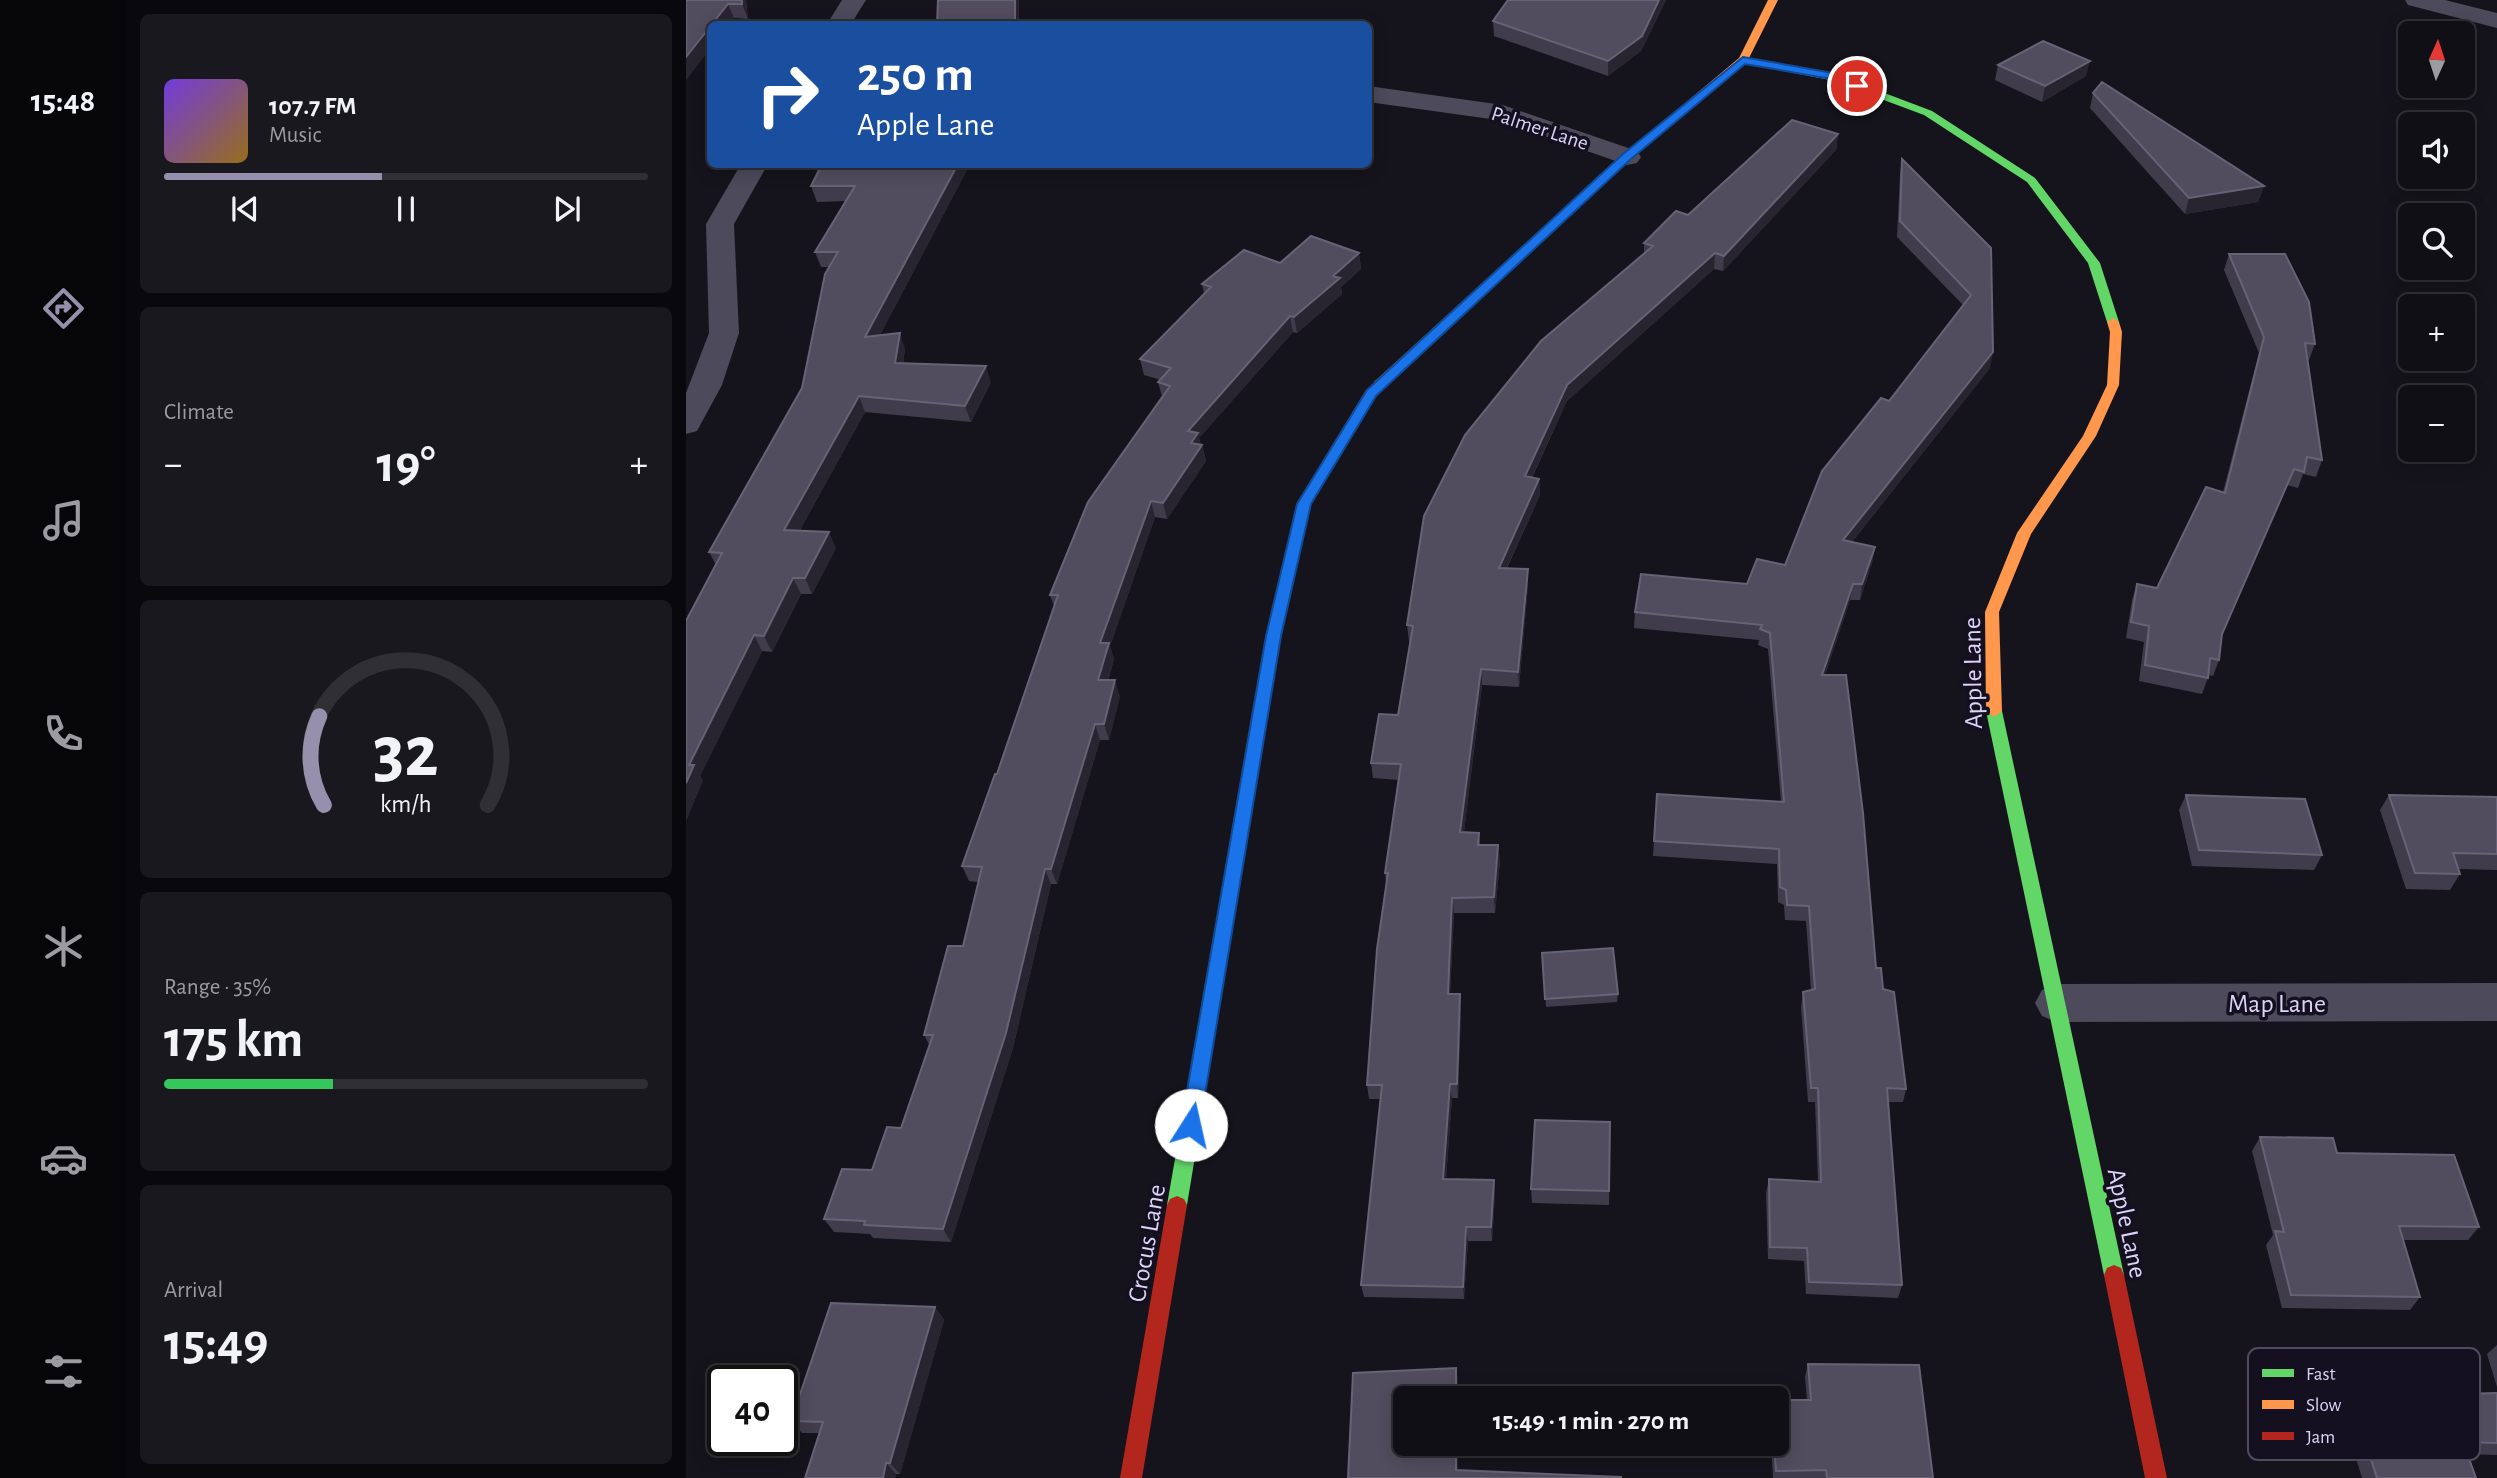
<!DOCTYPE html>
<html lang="en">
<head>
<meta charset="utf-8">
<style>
  :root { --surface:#100f15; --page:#19181e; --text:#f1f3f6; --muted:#9c9ca0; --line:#302f34; --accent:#9690ac }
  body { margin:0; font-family:"Alegreya Sans",sans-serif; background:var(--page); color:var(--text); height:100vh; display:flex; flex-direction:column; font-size:26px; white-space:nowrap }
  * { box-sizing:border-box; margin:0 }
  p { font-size:23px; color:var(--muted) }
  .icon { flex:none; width:38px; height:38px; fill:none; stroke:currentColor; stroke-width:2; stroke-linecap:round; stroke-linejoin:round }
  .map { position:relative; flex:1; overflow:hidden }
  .details { display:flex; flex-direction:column; gap:14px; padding:14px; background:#09080c; width:560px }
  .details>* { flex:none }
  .hud { position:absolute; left:21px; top:21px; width:665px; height:147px; border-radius:10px; box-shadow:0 4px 18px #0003,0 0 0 2px var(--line); background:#1a4fa0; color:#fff; overflow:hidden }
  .needle { width:46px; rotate:3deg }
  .controls { position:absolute; left:1712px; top:21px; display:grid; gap:14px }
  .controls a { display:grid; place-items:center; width:77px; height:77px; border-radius:10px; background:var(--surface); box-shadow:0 4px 18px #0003,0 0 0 2px var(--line); font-size:35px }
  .speed { position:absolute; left:21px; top:1365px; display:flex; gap:14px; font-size:35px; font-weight:700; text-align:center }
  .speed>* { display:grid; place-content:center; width:91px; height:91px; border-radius:50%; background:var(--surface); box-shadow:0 4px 18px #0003,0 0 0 2px var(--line); line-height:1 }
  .speed .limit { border:4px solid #111; border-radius:10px; background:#fff; color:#111 }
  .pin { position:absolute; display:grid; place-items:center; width:60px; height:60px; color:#fff; margin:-30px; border:4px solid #fff; border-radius:50%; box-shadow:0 2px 7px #0007 }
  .me { position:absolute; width:77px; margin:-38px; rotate:10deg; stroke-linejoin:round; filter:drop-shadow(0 0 5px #0008) }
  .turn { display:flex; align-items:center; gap:24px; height:147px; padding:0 35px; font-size:32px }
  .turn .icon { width:91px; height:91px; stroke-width:2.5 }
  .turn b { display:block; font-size:49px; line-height:60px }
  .big { font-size:52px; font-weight:600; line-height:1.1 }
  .details .card { flex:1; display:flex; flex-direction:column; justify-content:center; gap:10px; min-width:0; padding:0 24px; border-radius:10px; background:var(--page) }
  .details .dial { align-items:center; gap:0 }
  .dial svg { height:182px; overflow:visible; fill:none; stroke:var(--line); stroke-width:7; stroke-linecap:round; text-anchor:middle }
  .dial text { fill:var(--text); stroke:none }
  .song { display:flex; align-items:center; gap:21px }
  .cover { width:84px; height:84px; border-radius:10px; background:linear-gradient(135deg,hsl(260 70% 55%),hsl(40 70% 35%)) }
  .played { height:7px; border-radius:4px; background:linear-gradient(90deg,var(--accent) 45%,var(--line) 45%) }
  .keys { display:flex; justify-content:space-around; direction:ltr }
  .heat { display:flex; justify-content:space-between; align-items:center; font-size:38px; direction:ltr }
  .charge { height:10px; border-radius:5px; background:linear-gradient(90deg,#34c759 35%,var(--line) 0) }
  .trip { position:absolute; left:707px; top:1386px; width:396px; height:70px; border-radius:10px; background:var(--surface); box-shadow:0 4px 18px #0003,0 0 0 2px var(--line); font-weight:600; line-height:70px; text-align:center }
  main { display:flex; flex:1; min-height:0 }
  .menu { display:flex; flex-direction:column; width:126px; justify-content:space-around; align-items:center; background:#060608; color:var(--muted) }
  .menu .icon { width:49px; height:49px }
  .menu .current { color:var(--accent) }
  .menu b { font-size:32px; color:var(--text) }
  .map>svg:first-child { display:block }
</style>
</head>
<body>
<main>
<nav class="menu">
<b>15:48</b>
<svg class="icon current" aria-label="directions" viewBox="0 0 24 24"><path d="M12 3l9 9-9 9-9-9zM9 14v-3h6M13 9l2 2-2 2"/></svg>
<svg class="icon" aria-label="music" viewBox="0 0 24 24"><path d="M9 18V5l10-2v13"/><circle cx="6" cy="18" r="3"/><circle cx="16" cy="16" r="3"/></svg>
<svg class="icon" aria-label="phone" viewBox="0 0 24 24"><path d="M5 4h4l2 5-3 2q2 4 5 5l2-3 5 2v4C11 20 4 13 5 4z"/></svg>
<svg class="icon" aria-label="climate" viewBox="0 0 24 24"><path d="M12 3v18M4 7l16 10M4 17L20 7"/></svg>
<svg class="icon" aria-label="car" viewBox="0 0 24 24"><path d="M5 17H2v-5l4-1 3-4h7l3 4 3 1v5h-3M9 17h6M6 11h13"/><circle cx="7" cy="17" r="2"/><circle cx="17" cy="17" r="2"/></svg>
<svg class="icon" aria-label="filters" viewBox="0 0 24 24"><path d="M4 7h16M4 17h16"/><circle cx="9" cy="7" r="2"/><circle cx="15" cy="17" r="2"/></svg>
</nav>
<section class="details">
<div class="card">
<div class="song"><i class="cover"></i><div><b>107.7 FM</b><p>Music</p></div></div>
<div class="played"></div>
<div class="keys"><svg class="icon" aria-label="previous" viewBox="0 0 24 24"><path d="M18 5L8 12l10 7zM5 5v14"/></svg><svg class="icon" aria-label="pause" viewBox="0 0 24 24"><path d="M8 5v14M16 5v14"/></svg><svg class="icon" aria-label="next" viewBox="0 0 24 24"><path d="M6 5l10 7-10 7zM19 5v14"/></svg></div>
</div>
<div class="card"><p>Climate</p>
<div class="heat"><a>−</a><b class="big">19°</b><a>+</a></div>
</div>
<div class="card dial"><svg viewBox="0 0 100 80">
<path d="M14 69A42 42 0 1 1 86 69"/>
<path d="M14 69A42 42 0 0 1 12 30" stroke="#9690ac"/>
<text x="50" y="56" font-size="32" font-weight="700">32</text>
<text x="50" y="72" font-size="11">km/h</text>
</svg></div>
<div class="card"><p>Range · 35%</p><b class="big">175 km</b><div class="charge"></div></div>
<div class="card"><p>Arrival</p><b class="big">15:49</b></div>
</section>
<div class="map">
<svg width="1811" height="1478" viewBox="0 0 1811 1478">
  <rect width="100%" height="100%" fill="#15141c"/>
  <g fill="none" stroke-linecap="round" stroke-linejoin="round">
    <!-- street -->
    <path fill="#4c4a5b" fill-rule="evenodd" d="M156,0H180L165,24H141Z
      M1719,0H1759L1811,13V28L1722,5Z
      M682,86L817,105L951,151L955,157L951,163L941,165L812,120L682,102Z
      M55,164H82L48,224L53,333L36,385L11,431L0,434V393L23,333L20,224Z
      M1811,983V1021L1371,1022L1356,1016L1349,1003L1356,990L1371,984Z"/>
    <!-- fast -->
    <path fill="#63d668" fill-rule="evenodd" d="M1057,57L1151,75L1246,111L1349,178L1414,263L1433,322L1431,325L1427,326L1421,322L1402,263L1341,182L1238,115L1144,80L1053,62L1052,60Z
      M575,703L583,709L501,1205L498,1211L491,1214L484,1211L481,1205L567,709Z
      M1308,705L1316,711L1438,1275L1435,1282L1428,1285L1421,1282L1418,1275L1300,711Z"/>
    <!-- slow -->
    <path fill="#ff974d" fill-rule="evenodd" d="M1082,0H1092L1061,62L945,159L698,388H688V382L937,155L1053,58Z
      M1427,318L1433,322L1436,332L1433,385L1410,436L1345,534L1313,612L1316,711L1308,717L1300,711L1299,612L1331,533L1397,436L1421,385L1424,332L1421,322Z"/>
    <!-- jam -->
    <path fill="#b3261e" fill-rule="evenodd" d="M693,381L699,385L690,395L625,504L594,636L583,709L580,713H570L567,709L580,636L611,504L680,390Z
      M491,1196L498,1199L501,1205L456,1478H434L481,1205L484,1199Z
      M1428,1265L1435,1268L1438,1275L1481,1478H1459L1418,1275L1421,1268Z"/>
  </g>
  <!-- wall -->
  <path fill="#413c4b" d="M0,0H60L62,19L48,18L43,24H24V48L0,80Z
    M822,0H980L955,51L922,76L808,36L807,21Z
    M1312,65L1400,76L1356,102L1309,80Z
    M1407,93L1578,186L1572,202L1499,214L1404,108Z
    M1152,134L1150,150L1037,271L1028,269L881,401L846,478L853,479L854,495L821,568L842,569V585L833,687L796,685L778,832L793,833L794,845H812L814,861L809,913H768L764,994L775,1009L772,1098H766L760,1179L808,1180L809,1193L806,1241H782L778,1299L678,1297L675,1285L695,1099H683L681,1085L700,884L699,873L712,780L687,778L685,763L712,715L725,641H723L721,625L958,254V243L1002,215Z
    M1216,159L1305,248L1304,368L1166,542L1189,547L1186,563L1174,600H1164L1139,675L1190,968L1197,989L1220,1089L1217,1102H1202L1216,1285L1212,1298L1120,1294L1118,1261L1082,1259L1080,1193L1083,1179L1132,1182L1129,1102H1122L1115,1007L1117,992L1125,990L1120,921L1099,920L1098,905L1092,902L1091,864L967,856L971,794L1095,802L1082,649L1072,645L1073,640L948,628L949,612L1061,584L1099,565L1203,401L1277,305L1211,237L1214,174Z
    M284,164L194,335L219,349L217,364L305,382L285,422L179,412L114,530L150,548L126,594H115L86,652L76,651L14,776L17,780L0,821V621L30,565L23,552L116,388L143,267H135L129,252L159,201L131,202L125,186Z
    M673,253L675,269L655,287L656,294L611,333L607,332L513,438L515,445H516L520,461L481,519L469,517L424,646L428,659L422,680L434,696L423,740H414L371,884H365L327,1048L265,1242L187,1238L184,1234L148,1232L138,1219L186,1170L215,1128L243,1044L238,1035L277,946L292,882L283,881L276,866L311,774L368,606L364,595L476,397L472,382L475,380L458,375L454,359L518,294L516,284L594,263Z
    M1543,254L1629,344L1623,360H1621L1636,460L1630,477L1617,474L1612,488L1601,485L1535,636L1533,660L1527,676L1523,675L1516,694L1453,681L1458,642L1440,638L1446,600L1451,584L1471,588L1537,492L1573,353L1538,270Z
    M1500,795L1636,855L1628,870L1506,866L1493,810Z
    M1703,795L1811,797V870L1772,869L1774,874L1764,890L1720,889L1694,810Z
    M856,953L932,994L931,1002L860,1007Z
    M924,1122L923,1205L846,1203L845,1189Z
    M1574,1137L1651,1153L1793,1227L1782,1240H1717L1734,1297L1724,1310L1596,1308L1580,1245L1587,1235L1566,1151Z
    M249,1307L258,1320L214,1474H210L209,1478H119L133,1433H116L105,1421Z
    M1811,1345V1387L1801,1354Z
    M1122,1364L1247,1478H1087L1085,1444H1090L1121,1400L1119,1377Z
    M1811,1393V1455L1781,1454L1790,1478H1676L1655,1409L1665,1397Z"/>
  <!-- shaded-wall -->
  <path fill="#282530" d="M56,0H60L62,19L56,4Z
    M329,0H333V24H329Z
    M973,0H980L955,51L922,76V61Z
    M42,4L48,18L43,24H26Z
    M24,26V48L0,80V57Z
    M1404,61L1400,76L1356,102L1359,86Z
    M1152,134L1150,150L1037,271L1038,256Z
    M272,164H284L185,352L179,337Z
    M1578,186L1572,202L1499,214L1503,198Z
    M673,253L675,269L655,287L656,294L611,333L608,317L647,276Z
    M1029,253L1028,269L881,401L839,492V476L881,385Z
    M604,316L607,332L513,438L515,447L516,445L520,461L481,519L477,503L502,431Z
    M214,333L219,349L215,379L209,363Z
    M1307,352L1304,368L1155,556L1157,540Z
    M300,366L305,382L285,422L279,406Z
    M173,396L179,412L105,546L98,530Z
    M1608,469L1601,485L1529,649L1536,634Z
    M853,479L854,495L813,584V568Z
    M465,501L469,517L424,646L428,659L417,696L412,680L414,643Z
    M143,532L150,548L126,594L119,578Z
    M1189,547L1186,563L1174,600L1176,584Z
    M842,569V585L833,687L832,672Z
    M107,578L115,594L86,652L78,636Z
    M1167,584L1164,600L1134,690L1136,675Z
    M68,635L76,651L14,776L17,780L0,821V783L3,765Z
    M795,669L796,685L776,848L774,832Z
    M429,680L434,696L423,740L418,724Z
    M409,724L414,740L371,884L365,869Z
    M812,845L814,861L809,913L808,897Z
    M359,869L365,884L327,1048L265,1242L257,1229Z
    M766,898L768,913L763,1009L762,994Z
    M774,994L775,1009L772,1098L771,1084Z
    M764,1084L766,1098L759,1193L757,1179Z
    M808,1180L809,1193L806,1241L805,1227Z
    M780,1227L782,1241L778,1299L777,1287Z
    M249,1307L258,1320L214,1474L204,1463Z
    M770,1368L772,1380V1398H770Z
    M770,1444H772V1478L770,1470Z
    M200,1463L210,1474L209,1478H197Z"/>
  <!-- building -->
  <path fill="#514d5e" stroke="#676276" stroke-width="2" d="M0,0H56V4H42L0,57Z
    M252,0H329V24H251Z
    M822,0H973L956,36L922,61L807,21Z
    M1357,41L1404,61L1359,86L1312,65Z
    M1416,82L1578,186L1503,198L1407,93Z
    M1106,120L1152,134L1038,256L1029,253L881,385L839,476L853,479L813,568L842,569L832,672L795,669L774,832L793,833L792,845H812L808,897L766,898L762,994H774L771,1084H764L757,1179L808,1180L805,1227H780L777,1287L675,1285L696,1085H681L691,949L702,873H699L715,764L685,763L693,714L712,715L727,626L721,625L738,516L779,435L855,341L967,246L958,243L990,211L1002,215Z
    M1216,159L1305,248L1307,352L1157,540L1189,547L1176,584H1167L1136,675H1160L1177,813L1190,968H1195L1197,989L1208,992L1220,1089L1201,1088L1216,1285L1123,1282L1121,1248L1084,1247L1083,1179L1135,1182L1132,1088H1125L1117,992L1129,989L1123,906L1101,905L1100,890L1094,887L1093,849L968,841L971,794L1098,802L1084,633L1074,629L1076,625L949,612L955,574L1061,584L1071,559L1099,565L1136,471L1195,398L1203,401L1285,295L1214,221Z
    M136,164H272L179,337L214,333L209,363L300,366L279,406L173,396L98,530L143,532L119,578H107L78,636L68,635L3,765H8L0,783V621L36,553L23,552L116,388L139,274L152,252H129L169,186H125Z
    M625,236L673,253L647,276L654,278L608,317L604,316L502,431L512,433L505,443L516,445L477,503L465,501L414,643H423L412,680H429L418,724H409L365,869H359L320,1033L257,1229L178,1225L179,1221L138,1219L156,1169L186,1170L201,1127L215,1128L247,1035H238L262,946H277L296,867L276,866L309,774H311L372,595H364L402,502L484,386L472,382L485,368L454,359L525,287L516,284L558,250L594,263Z
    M1543,254H1599L1623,302L1629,344L1619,343L1636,460L1621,457L1618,472L1608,469L1536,634L1533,660L1524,658L1522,678L1459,665L1463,626L1445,622L1451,584L1471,588L1520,487L1539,493L1578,337Z
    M1500,795L1619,799L1636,855L1513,850Z
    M1703,795L1811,797V854L1767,853L1774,874L1729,873Z
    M927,948L932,994L859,999L856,953Z
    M849,1120L924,1122L923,1191L845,1189Z
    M1574,1137L1647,1138L1651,1153L1768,1155L1793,1227L1713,1226L1734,1297L1605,1295L1589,1231L1598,1232Z
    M145,1303L249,1307L204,1463H200L197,1478H119L137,1422L105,1421Z
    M1122,1364L1233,1365L1247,1478H1141L1140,1470L1090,1471L1088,1444H1090V1400H1125Z
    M770,1368V1398H719V1444H770V1470L935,1477V1478H662L667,1373Z
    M1811,1393V1443L1777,1442L1790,1478H1691L1665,1397Z"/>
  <!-- route -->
  <path fill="#1a73e8" stroke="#114b97" stroke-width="2" d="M1057,57L1147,73L1176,86L1171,89L1145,79L1059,64L945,159L690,396L625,504L595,636L514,1125L511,1131L505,1133L498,1131L495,1125L580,636L611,504L681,390L937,154Z"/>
  <g text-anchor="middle" stroke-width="7" stroke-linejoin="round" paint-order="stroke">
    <!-- far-street labels -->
    <g font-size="21" fill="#dcd3f9" stroke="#14101f">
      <text transform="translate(854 128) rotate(18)" y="7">Palmer Lane</text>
    </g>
    <!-- street labels -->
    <g font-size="26" fill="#dcd3f9" stroke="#14101f">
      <text transform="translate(1286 673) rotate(-91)" y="9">Apple Lane</text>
      <text x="1591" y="1012">Map Lane</text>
      <text transform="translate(1442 1223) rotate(78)" y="9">Apple Lane</text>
      <text transform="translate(460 1243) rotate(-80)" y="9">Crocus Lane</text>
    </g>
  </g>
  <!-- legend -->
  <rect x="1562" y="1348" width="232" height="112" rx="10" fill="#14101f" stroke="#504a60" stroke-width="2"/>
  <rect x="1576" y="1369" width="32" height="8" fill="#63d668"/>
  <rect x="1576" y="1400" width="32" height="9" fill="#ff974d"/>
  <rect x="1576" y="1432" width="32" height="8" fill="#b3261e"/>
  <g font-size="19" fill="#dcd3f9">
    <text x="1620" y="1380">Fast</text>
    <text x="1620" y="1411">Slow</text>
    <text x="1620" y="1443">Jam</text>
  </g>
</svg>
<div class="controls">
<a><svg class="needle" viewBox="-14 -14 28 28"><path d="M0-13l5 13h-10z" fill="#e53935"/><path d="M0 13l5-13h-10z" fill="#9c9ca0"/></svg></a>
<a><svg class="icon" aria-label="sound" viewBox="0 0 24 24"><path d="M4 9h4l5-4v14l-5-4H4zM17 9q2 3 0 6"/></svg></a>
<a><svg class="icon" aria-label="search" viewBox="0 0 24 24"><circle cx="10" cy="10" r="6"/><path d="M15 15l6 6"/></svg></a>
<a>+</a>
<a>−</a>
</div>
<div class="speed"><div class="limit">40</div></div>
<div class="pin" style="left:1171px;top:86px;background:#d93025"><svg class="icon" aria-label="arrive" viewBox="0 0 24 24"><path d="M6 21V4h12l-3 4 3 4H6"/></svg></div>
<svg class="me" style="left:505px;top:1125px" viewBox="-20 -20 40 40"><circle r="19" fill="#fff"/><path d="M0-13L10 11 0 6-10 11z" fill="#1a73e8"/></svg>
<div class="trip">15:49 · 1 min · 270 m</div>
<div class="hud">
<div class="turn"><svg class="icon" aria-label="right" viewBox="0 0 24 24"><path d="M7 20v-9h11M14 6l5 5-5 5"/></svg><div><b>250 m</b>Apple Lane</div></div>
</div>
</div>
</main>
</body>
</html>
